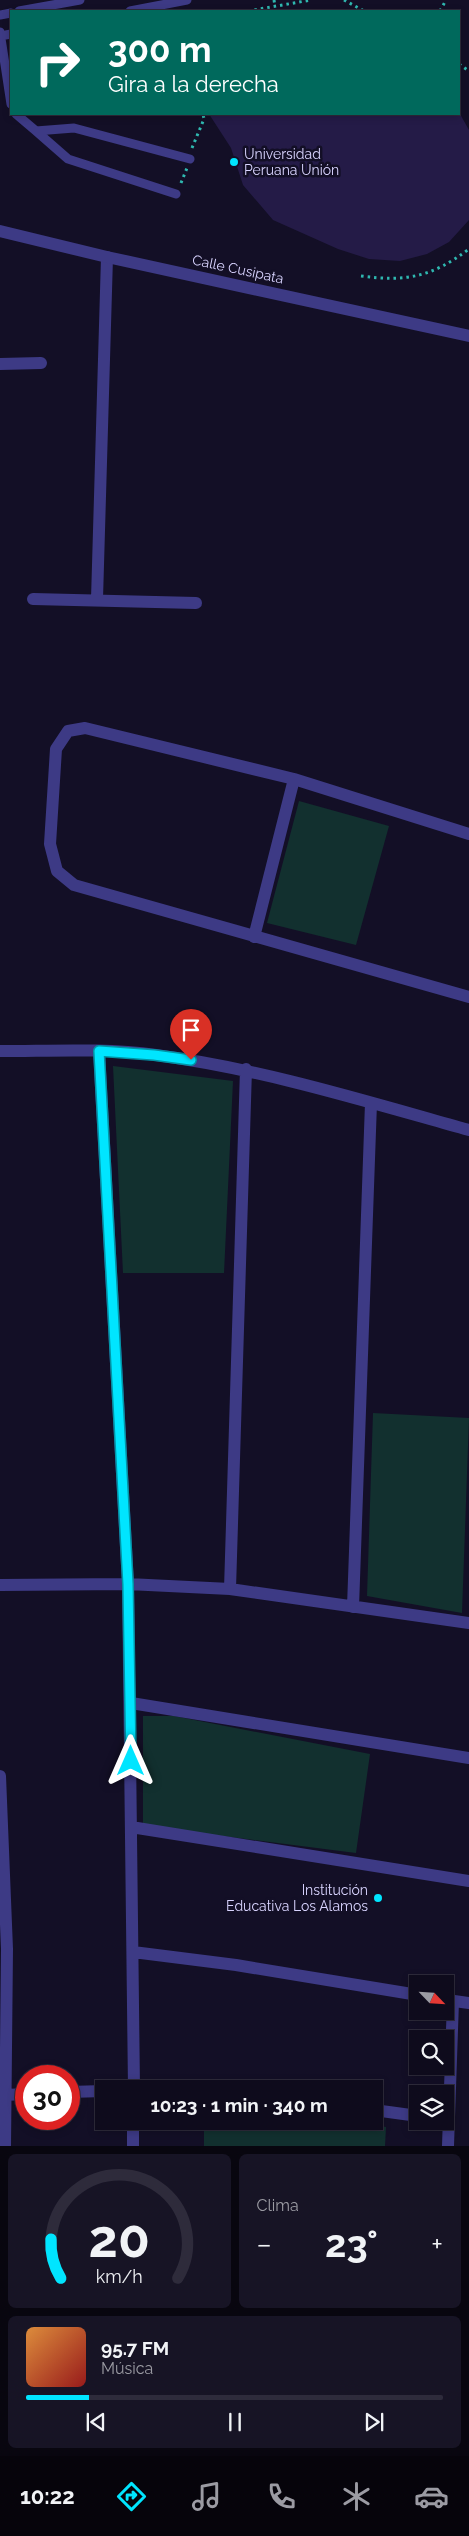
<!DOCTYPE html>
<html lang="es">
<head>
<meta charset="utf-8">
<style>
  :root { --surface:#0e0b1c; --page:#171425; --text:#f1f3f6; --muted:#9b9ba3; --line:#2e2b3b; --accent:#00e5ff }
  body { margin:0; font-family:Raleway,sans-serif; background:var(--page); color:var(--text); height:100vh; display:flex; flex-direction:column; font-size:19px; white-space:nowrap }
  * { box-sizing:border-box; margin:0 }
  p { font-size:16px; color:var(--muted) }
  .icon { flex:none; width:28px; height:28px; fill:none; stroke:currentColor; stroke-width:2; stroke-linecap:round; stroke-linejoin:round }
  .map { position:relative; height:2146px; overflow:hidden }
  .side { display:flex; flex-direction:column; gap:8px; padding:8px; background:#08060f; flex:1 }
  .side>* { flex:none }
  .top-card { position:absolute; left:10px; top:10px; width:450px; height:105px; border-radius:0px; box-shadow:0 2px 8px #0003,0 0 0 1px var(--line); background:#00695c; color:#fff; overflow:hidden }
  .needle { width:32px; rotate:115deg }
  .controls { position:absolute; left:409px; top:1975px; display:grid; gap:10px }
  .controls a { display:grid; place-items:center; width:45px; height:45px; border-radius:0px; background:var(--surface); box-shadow:0 2px 8px #0003,0 0 0 1px var(--line); font-size:25px }
  .speed { position:absolute; left:15px; top:2065px; display:flex; gap:10px; font-size:25px; font-weight:700; text-align:center }
  .speed>* { display:grid; place-content:center; width:65px; height:65px; border-radius:50%; background:var(--surface); box-shadow:0 2px 8px #0003,0 0 0 1px var(--line); line-height:1 }
  .speed .limit { border:8px solid #d22; background:#fff; color:#111 }
  .pin { position:absolute; display:grid; place-items:center; width:42px; height:42px; color:#fff; margin:-51px -21px; border-radius:50% 50% 50% 0; rotate:-45deg; box-shadow:0 0 5px #0007 }
  .pin .icon { rotate:45deg }
  .me { position:absolute; width:55px; margin:-28px; rotate:0deg; stroke-linejoin:round; filter:drop-shadow(0 0 4px #0008) }
  .turn { display:flex; align-items:center; gap:18px; height:105px; padding:0 15px; font-size:22px }
  .turn .icon { width:65px; height:65px; stroke-width:2.5 }
  .turn b { display:block; font-size:35px; line-height:42px }
  .big { font-size:38px; font-weight:700; line-height:1.1 }
  .side .card { flex:1; display:flex; flex-direction:column; justify-content:center; gap:8px; min-width:0; padding:0 18px; border-radius:8px; background:var(--page) }
  .side .dial { align-items:center; gap:0 }
  .dial svg { height:130px; overflow:visible; fill:none; stroke:var(--line); stroke-width:7; stroke-linecap:round; text-anchor:middle }
  .dial text { fill:var(--text); stroke:none }
  .song { display:flex; align-items:center; gap:15px }
  .cover { width:60px; height:60px; border-radius:8px; background:linear-gradient(135deg,hsl(30 70% 55%),hsl(0 70% 35%)) }
  .played { height:5px; border-radius:2px; background:linear-gradient(90deg,var(--accent) 15%,var(--line) 15%) }
  .keys { display:flex; justify-content:space-around; direction:ltr }
  .heat { display:flex; justify-content:space-between; align-items:center; font-size:28px; direction:ltr }
  .side .tiles { flex:1; display:grid; gap:8px; grid-template-columns:1fr 1fr }
  .card:last-child { grid-column:span 2 }
  .trip { position:absolute; left:95px; top:2080px; width:288px; height:50px; border-radius:0px; background:var(--surface); box-shadow:0 2px 8px #0003,0 0 0 1px var(--line); font-weight:700; line-height:50px; text-align:center }
  .dock { display:flex; height:80px; justify-content:space-around; align-items:center; background:#06040b; color:var(--muted) }
  .dock .icon { width:35px; height:35px }
  .dock .active { color:var(--accent) }
  .dock b { font-size:22px; color:var(--text) }
  .map>svg:first-child { display:block }
</style>
</head>
<body>
<div class="map">
<svg width="469" height="2146" viewBox="0 0 469 2146">
  <rect width="100%" height="100%" fill="#130f26"/>
  <!-- green -->
  <path fill="#12302f" d="M299,801L389,826L356,945L267,923Z
    M113,1066L233,1081L224,1273H123Z
    M373,1413L469,1418L462,1613L367,1596Z
    M143,1716H174L370,1754L356,1853L143,1826Z
    M204,2121H349L386,2127L385,2146H204Z"/>
  <!-- building -->
  <path fill="#241b47" d="M209,114H460L469,130V220L449,242L427,254L400,261L369,259L338,249L273,220L243,185L231,148Z"/>
  <g fill="none" stroke-linecap="round" stroke-linejoin="round">
    <!-- path -->
    <path stroke="#2fb8b0" stroke-width="3" stroke-dasharray="2.5 4" stroke-linecap="butt" d="M274,0L275,6
      M344,0L364,11
      M248,11L311,0
      M440,11L446,0
      M459,64L469,71
      M192,148L204,119L203,114
      M181,183L187,168
      M361,276C406,282 432,277 469,249"/>
    <!-- service -->
    <path stroke="#3d3a85" stroke-width="9" d="M19,11L80,0
      M130,11L187,0
      M0,15L11,13
      M0,32L11,104
      M0,36L11,34
      M16,114L36,131L74,128L190,159
      M36,131L68,159L176,194"/>
    <!-- minor -->
    <path stroke="#3d3a85" stroke-width="12" d="M0,364L41,363
      M33,599L196,603
      M97,599L107,257
      M469,834L294,779L85,728L68,731L56,749L50,844L57,871L74,885L469,997
      M254,937L294,779
      M0,1051C52,1051 104,1048 156,1055C262,1069 365,1101 469,1130
      M99,1051L128,1584L134,2089
      M0,1585L128,1584L230,1589L469,1623
      M230,1589L246,1069
      M353,1607L371,1103
      M131,1703L469,1758
      M0,1776L7,1949L5,2146
      M131,1827L469,1881
      M133,1952L236,1965L418,1995
      M447,2000L469,2003
      M69,2092L104,2091
      M5,2095L26,2094
      M374,2110L418,2116
      M133,2146V2121
      M448,2146L453,2001"/>
    <!-- tertiary -->
    <path stroke="#3d3a85" stroke-width="12" d="M0,231L107,257L469,336"/>
  </g>
  <g fill="none" stroke-linecap="round" stroke-linejoin="round">
    <!-- route casing -->
    <g stroke="#0095a6" stroke-width="12">
      <path id="route" d="M131,1761L128,1584L99,1051L154,1055L191,1060"/>
    </g>
    <!-- route -->
    <use href="#route" stroke="#00e5ff" stroke-width="9"/>
  </g>
  <!-- markers -->
  <g fill="#00e5ff" stroke="#130f26" stroke-width="2">
    <circle cx="234" cy="162" r="5"/>
    <circle cx="378" cy="1898" r="5"/>
  </g>
  <g text-anchor="middle" stroke-width="5" stroke-linejoin="round" paint-order="stroke">
    <!-- poi labels -->
    <g font-size="14" fill="#d9d4ff" stroke="#130f26" text-anchor="start">
      <text x="244" y="159">Universidad<tspan x="244" dy="16">Peruana Unión</tspan></text>
      <text x="368" y="1895" text-anchor="end">Institución<tspan x="368" dy="16">Educativa Los Alamos</tspan></text>
    </g>
    <!-- street labels -->
    <g font-size="14" fill="#d9d4ff" stroke="#130f26">
      <text transform="translate(238 269) rotate(12)" y="5">Calle Cusipata</text>
    </g>
  </g>
</svg>
<div class="controls">
<a><svg class="needle" viewBox="-14 -14 28 28"><path d="M0-13l5 13h-10z" fill="#e53935"/><path d="M0 13l5-13h-10z" fill="#9b9ba3"/></svg></a>
<a><svg class="icon" aria-label="search" viewBox="0 0 24 24"><circle cx="10" cy="10" r="6"/><path d="M15 15l6 6"/></svg></a>
<a><svg class="icon" aria-label="layers" viewBox="0 0 24 24"><path d="M12 4l9 5-9 5-9-5zM3 14l9 5 9-5"/></svg></a>
</div>
<div class="speed"><div class="limit">30</div></div>
<div class="pin" style="left:191px;top:1060px;background:#d93025"><svg class="icon" aria-label="arrive" viewBox="0 0 24 24"><path d="M6 21V4h12l-3 4 3 4H6"/></svg></div>
<svg class="me" style="left:131px;top:1761px" viewBox="-20 -20 40 40"><path d="M0-17L14 15 0 8-14 15z" fill="#00e5ff" stroke="#fff" stroke-width="4"/></svg>
<div class="trip">10:23 · 1 min · 340 m</div>
<div class="top-card">
<div class="turn"><svg class="icon" aria-label="right" viewBox="0 0 24 24"><path d="M7 20v-9h11M14 6l5 5-5 5"/></svg><div><b>300 m</b>Gira a la derecha</div></div>
</div>
</div>
<section class="side">
<div class="tiles">
<div class="card dial"><svg viewBox="0 0 100 80">
<path d="M14 69A42 42 0 1 1 86 69"/>
<path d="M14 69A42 42 0 0 1 8 45" stroke="#00e5ff"/>
<text x="50" y="56" font-size="32" font-weight="700">20</text>
<text x="50" y="72" font-size="11">km/h</text>
</svg></div>
<div class="card"><p>Clima</p>
<div class="heat"><a>−</a><b class="big">23°</b><a>+</a></div>
</div>
<div class="card">
<div class="song"><i class="cover"></i><div><b>95.7 FM</b><p>Música</p></div></div>
<div class="played"></div>
<div class="keys"><svg class="icon" aria-label="previous" viewBox="0 0 24 24"><path d="M18 5L8 12l10 7zM5 5v14"/></svg><svg class="icon" aria-label="pause" viewBox="0 0 24 24"><path d="M8 5v14M16 5v14"/></svg><svg class="icon" aria-label="next" viewBox="0 0 24 24"><path d="M6 5l10 7-10 7zM19 5v14"/></svg></div>
</div>
</div>
</section>
<nav class="dock">
<b>10:22</b>
<svg class="icon active" aria-label="directions" viewBox="0 0 24 24"><path d="M12 3l9 9-9 9-9-9zM9 14v-3h6M13 9l2 2-2 2"/></svg>
<svg class="icon" aria-label="music" viewBox="0 0 24 24"><path d="M9 18V5l10-2v13"/><circle cx="6" cy="18" r="3"/><circle cx="16" cy="16" r="3"/></svg>
<svg class="icon" aria-label="phone" viewBox="0 0 24 24"><path d="M5 4h4l2 5-3 2q2 4 5 5l2-3 5 2v4C11 20 4 13 5 4z"/></svg>
<svg class="icon" aria-label="climate" viewBox="0 0 24 24"><path d="M12 3v18M4 7l16 10M4 17L20 7"/></svg>
<svg class="icon" aria-label="car" viewBox="0 0 24 24"><path d="M5 17H2v-5l4-1 3-4h7l3 4 3 1v5h-3M9 17h6M6 11h13"/><circle cx="7" cy="17" r="2"/><circle cx="17" cy="17" r="2"/></svg>
</nav>
</body>
</html>
